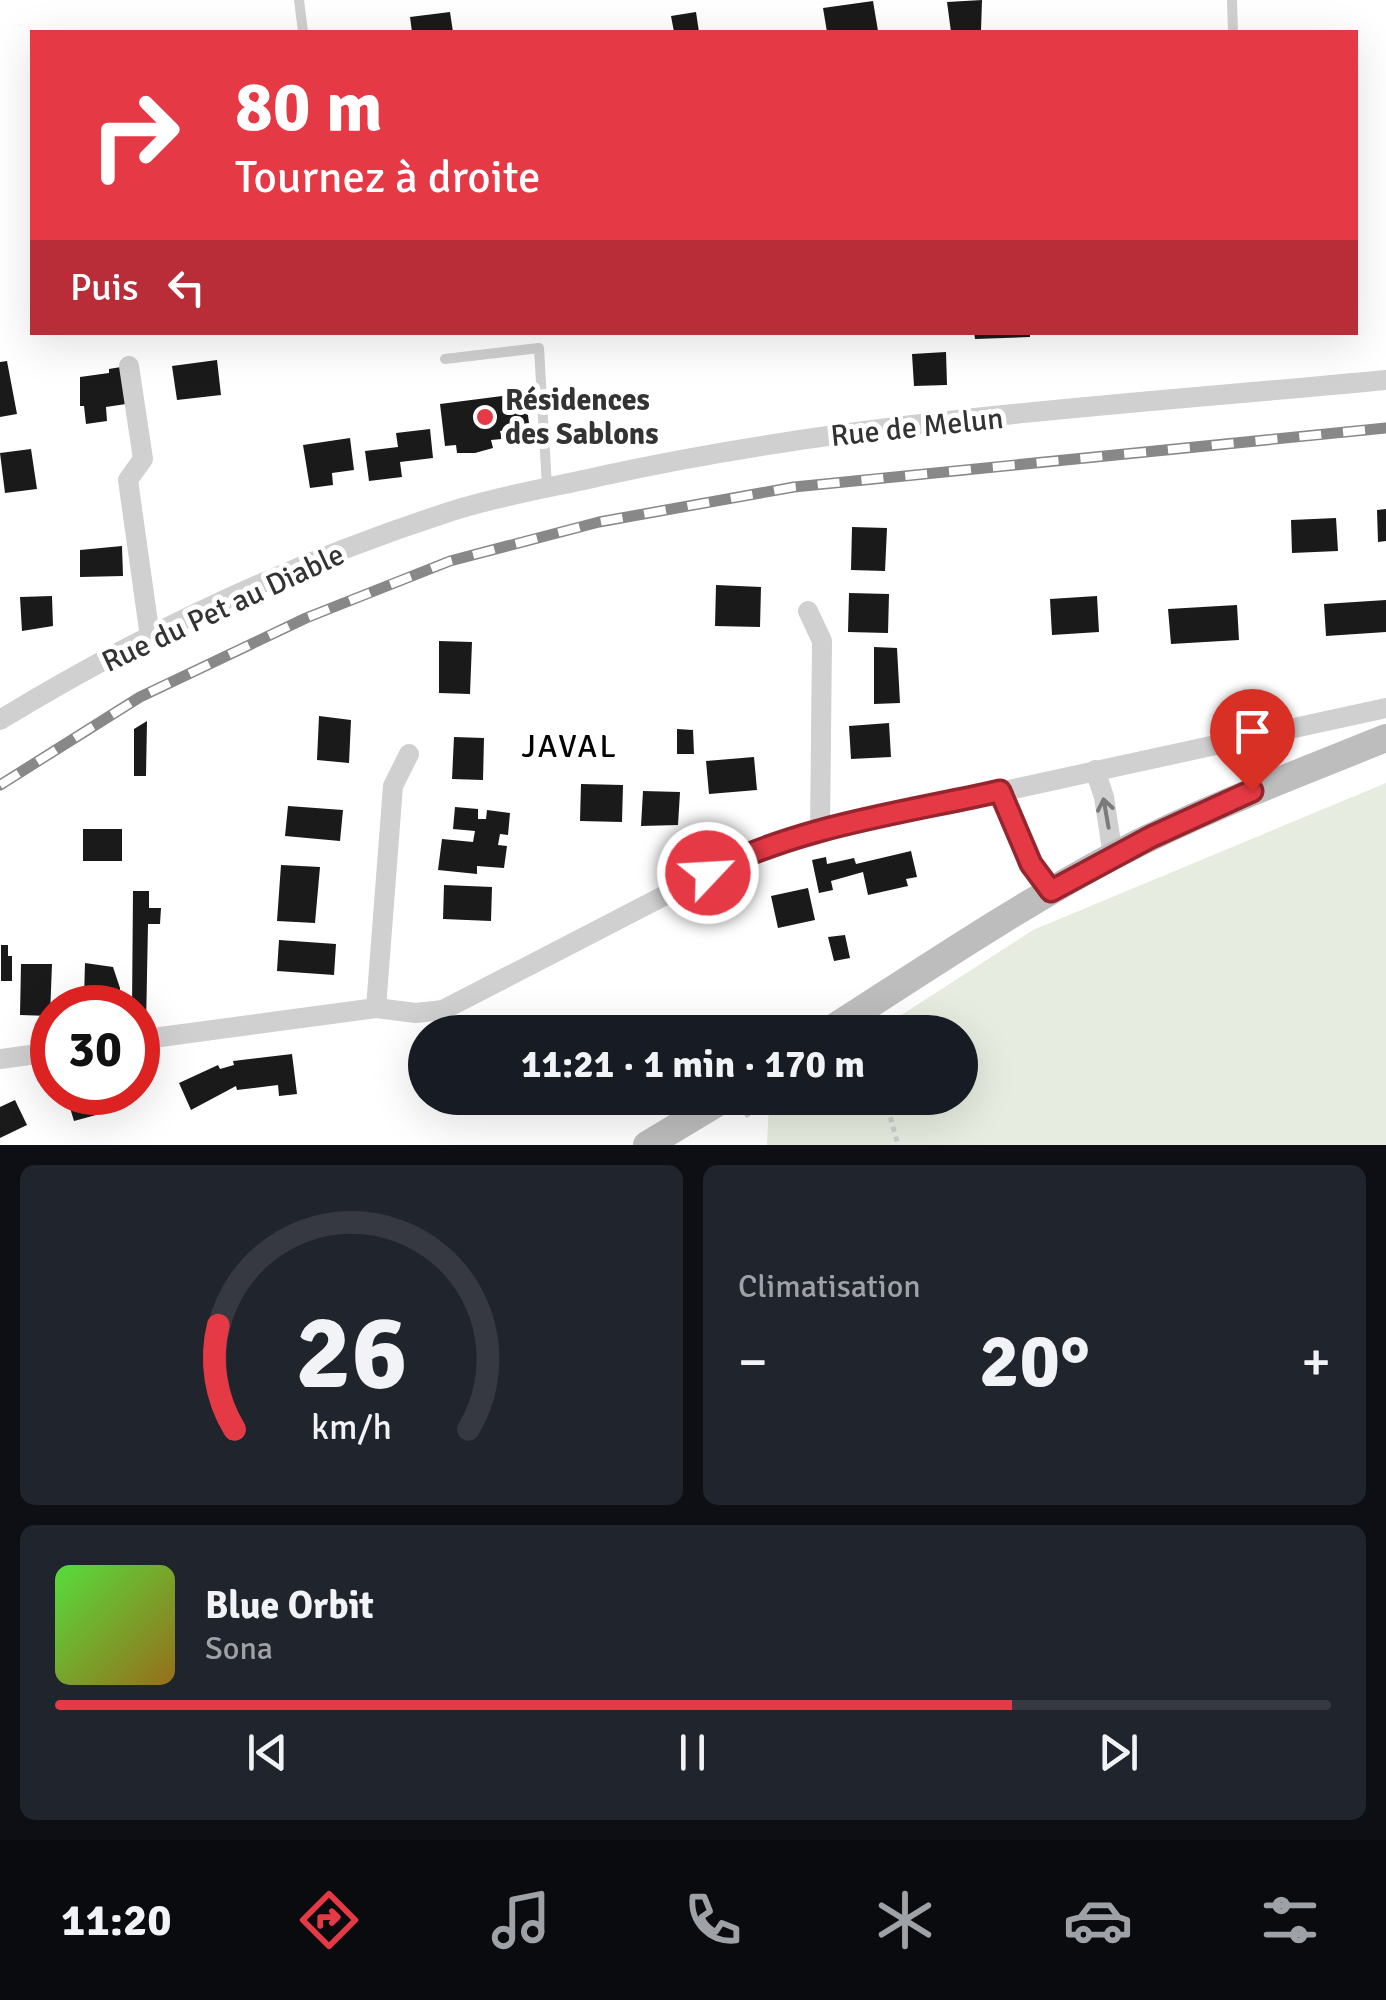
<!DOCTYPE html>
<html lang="fr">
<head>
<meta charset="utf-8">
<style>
  :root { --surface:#171b24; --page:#20242c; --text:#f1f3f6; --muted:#9ea1a6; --line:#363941; --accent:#e63946 }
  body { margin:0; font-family:Signika,sans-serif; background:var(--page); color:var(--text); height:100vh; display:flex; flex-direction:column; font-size:38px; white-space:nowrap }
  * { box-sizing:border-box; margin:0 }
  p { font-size:32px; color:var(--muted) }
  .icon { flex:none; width:55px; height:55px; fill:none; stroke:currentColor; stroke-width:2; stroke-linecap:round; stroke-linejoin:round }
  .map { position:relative; height:1145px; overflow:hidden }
  .panel { display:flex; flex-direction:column; gap:20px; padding:20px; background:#0d0f14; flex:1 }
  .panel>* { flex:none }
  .top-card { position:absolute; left:30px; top:30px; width:1328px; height:305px; border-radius:0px; box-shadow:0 10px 40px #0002; background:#e63946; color:#fff; overflow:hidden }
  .speed { position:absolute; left:30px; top:985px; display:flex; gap:20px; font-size:50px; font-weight:700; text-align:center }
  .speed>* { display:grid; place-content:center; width:130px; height:130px; border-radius:50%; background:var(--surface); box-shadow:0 10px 40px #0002; line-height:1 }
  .speed .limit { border:15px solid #d22; background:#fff; color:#111 }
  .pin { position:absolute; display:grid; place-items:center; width:85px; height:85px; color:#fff; margin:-102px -42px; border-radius:50% 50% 50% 0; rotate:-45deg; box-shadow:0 0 10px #0007 }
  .pin .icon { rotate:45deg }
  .me { position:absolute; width:110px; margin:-55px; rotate:65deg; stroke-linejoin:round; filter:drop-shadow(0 0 8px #0008) }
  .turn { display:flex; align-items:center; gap:35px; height:210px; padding:0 40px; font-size:45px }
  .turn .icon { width:130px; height:130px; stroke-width:2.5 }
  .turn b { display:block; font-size:70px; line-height:85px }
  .then { display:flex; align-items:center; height:95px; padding:0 40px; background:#0003; gap:20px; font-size:38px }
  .big { font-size:75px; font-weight:700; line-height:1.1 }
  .panel .card { flex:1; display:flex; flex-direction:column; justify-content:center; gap:15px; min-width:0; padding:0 35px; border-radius:15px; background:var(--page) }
  .panel .dial { align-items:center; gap:0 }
  .dial svg { height:260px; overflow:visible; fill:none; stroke:var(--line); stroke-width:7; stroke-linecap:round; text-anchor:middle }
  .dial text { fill:var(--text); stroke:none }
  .song { display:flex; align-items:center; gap:30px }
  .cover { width:120px; height:120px; border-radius:15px; background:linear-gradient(135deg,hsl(110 70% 55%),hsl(40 70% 35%)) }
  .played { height:10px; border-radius:5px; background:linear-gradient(90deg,var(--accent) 75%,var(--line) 75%) }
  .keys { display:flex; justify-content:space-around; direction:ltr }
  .heat { display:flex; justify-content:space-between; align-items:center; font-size:55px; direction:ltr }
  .panel .tiles { flex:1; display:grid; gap:20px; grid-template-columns:1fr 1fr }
  .card:last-child { grid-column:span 2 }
  .trip { position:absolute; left:408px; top:1015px; width:570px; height:100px; border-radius:50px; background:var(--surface); box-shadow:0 10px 40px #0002; font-weight:700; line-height:100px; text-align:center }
  .menu { display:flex; height:160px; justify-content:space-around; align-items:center; background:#090b0e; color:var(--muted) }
  .menu .icon { width:70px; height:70px }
  .menu .on { color:var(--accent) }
  .menu b { font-size:45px; color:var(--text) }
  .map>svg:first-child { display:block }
</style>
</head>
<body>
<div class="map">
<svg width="1386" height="1145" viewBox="0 0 1386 1145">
  <rect width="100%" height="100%" fill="#fff"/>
  <!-- green -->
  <path fill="#e6ecdf" d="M1386,783V1145H767L769,1101L774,1098H960V1032H875L1033,930Z"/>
  <!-- building -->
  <path fill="#1a1a1a" d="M982,0L981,31L951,32L947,2Z
    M873,1L878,31L827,32L823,8Z
    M450,12L453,32H412L410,17Z
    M696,12L699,32H674L671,16Z
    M974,332H1030V337L975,339Z
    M946,352L947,385L914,386L912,354Z
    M217,360L221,395L177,400L172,366Z
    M7,361L17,414L0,417V362Z
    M121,367L126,404L106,407L107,421L86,424L84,406H80V377L109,373V369Z
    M525,393L531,438L510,444L508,430L500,431L502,439L491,440L493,448L475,453H457L456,445L445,446L440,404Z
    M430,429L433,458L400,462L402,477L369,481L365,451L398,447L396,433Z
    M350,438L354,470L332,473L333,485L310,488L303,445Z
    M31,449L37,489L5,493L0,453Z
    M1386,509V541L1378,542L1377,510Z
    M1336,518L1338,551L1292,553L1291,520Z
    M852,527L887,528L885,571L851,570Z
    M122,546L123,576L80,577V550Z
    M716,585L761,587L760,627L715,626Z
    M849,593L889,594L888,633L848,632Z
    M52,596L53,626L22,631L20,597Z
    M1097,596L1099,632L1052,635L1050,599Z
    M1386,600V632L1326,636L1324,604Z
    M1237,605L1239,640L1171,644L1168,609Z
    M439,641L472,642L470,694L439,693Z
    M874,647L897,648L900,703L874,704Z
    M319,716L351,720L349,763L317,760Z
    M147,721L146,776H134V729Z
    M889,723L891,757L851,759L849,726Z
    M677,729L693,730L694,754H677Z
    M454,737L484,738L483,780L452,779Z
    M754,757L757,790L709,794L706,761Z
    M581,784L623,785L622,822L580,821Z
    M643,791L680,792L678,825L641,826Z
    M288,806L343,810L340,841L285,836Z
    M455,807L478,809V819H486L487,810L510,813L508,835L500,834L498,845L507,846L504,868L477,866V874L438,870L442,839L473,842L475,831L453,829Z
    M83,829H122V861H83Z
    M911,851L917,877L906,879L908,886L868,895L863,872L831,881L833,890L819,893L812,860L826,857L827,864L854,858L856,864Z
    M281,865L320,867L315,923L277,921Z
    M444,885L492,887L491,921L443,919Z
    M808,888L815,920L778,928L771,896Z
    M133,891H149V908H161L160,924H148L146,1027L138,1028V1008H132Z
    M845,935L850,958L834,961L828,937Z
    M279,940L336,944L334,975L277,971Z
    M1,945H8V956H12V981H1Z
    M85,963L113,967L120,988V999H113V1008H73V998H84Z
    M21,964H52L50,1016L20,1015Z
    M292,1054L297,1094L279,1096L278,1085L237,1090L236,1086L191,1110L179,1083L218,1065L220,1069L234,1065L233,1061Z
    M86,1092H113L118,1109L74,1121L67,1098Z
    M15,1100L27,1125L0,1138V1107Z"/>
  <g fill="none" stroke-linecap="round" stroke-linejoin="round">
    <!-- path -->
    <path stroke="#cdcdcd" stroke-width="5" stroke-dasharray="5 5" stroke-linecap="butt" d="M885,1098L898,1145
      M745,1116L774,1098"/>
    <!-- service -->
    <path stroke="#d0d0d0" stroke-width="10" d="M299,0L303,32
      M1232,0L1233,32
      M445,359L539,348L547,487"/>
    <!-- minor -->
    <path stroke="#d0d0d0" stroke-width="20" d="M129,366L143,459L128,480L150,637
      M808,611L822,641L820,831
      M0,720C141,634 294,562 452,511C501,495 555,487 606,475C862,419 1126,405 1386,380
      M1095,770L1104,797L1113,856
      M1000,791L1031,864L1051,891
      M376,1008L393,786L409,754
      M138,1040L376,1008L416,1013L443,1010L741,856L820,831L1386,708
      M0,1059L52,1052"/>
    <!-- secondary -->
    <path stroke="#bdbdbd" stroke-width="28" d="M827,1032C921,972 1014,909 1113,856C1201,810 1294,775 1386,738
      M647,1145L725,1098"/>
    <!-- rail casing -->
    <g stroke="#888" stroke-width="11">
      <path id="rail" d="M0,785L140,697L306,618L450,561L599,522L794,487L1386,428"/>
    </g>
    <!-- rail -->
    <use href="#rail" stroke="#fff" stroke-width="8" stroke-dasharray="22" stroke-linecap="butt"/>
  </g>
  <!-- one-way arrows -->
  <defs><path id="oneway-shaft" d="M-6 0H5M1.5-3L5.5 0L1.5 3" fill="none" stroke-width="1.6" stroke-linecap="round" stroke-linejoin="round" transform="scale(2.5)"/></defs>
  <use stroke="#7a7a7a" href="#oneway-shaft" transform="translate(1106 813) rotate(-100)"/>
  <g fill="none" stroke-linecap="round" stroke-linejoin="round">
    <!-- route casing -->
    <g stroke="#96252e" stroke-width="25">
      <path id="route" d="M708,873C798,826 903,813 1000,791L1031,864L1051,891L1151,837L1252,791"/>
    </g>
    <!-- route -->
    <use href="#route" stroke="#e63946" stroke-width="18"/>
  </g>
  <!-- markers -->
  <circle fill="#e63946" stroke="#fff" stroke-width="4" cx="485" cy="417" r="10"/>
  <g text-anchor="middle" stroke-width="10" stroke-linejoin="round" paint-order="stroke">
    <!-- poi labels -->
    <g font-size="30" font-weight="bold" fill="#333" stroke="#fff" text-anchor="start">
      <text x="505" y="410">Résidences<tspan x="505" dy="34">des Sablons</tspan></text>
    </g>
    <!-- street labels -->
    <g font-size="30" fill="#333" stroke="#fff">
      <text transform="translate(917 427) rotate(-6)" y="10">Rue de Melun</text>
      <text transform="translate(223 608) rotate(-25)" y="10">Rue du Pet au Diable</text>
    </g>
    <!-- neighbourhood labels -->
    <g font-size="32" letter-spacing="2.5" fill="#000" stroke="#fff">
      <text x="570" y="757">JAVAL</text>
    </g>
  </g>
</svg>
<div class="speed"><div class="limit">30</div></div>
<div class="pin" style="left:1252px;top:791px;background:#d93025"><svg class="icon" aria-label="arrive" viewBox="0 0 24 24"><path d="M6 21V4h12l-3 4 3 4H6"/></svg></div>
<svg class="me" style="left:708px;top:873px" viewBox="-20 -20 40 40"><circle r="17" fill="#e63946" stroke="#fff" stroke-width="3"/><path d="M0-11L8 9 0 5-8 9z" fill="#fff"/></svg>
<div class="trip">11:21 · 1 min · 170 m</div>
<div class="top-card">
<div class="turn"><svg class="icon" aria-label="right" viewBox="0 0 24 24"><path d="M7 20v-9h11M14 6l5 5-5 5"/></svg><div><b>80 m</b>Tournez à droite</div></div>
<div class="then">Puis<svg class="icon" aria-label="left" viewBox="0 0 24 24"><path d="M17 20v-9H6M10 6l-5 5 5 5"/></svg></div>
</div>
</div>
<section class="panel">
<div class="tiles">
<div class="card dial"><svg viewBox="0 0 100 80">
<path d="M14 69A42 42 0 1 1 86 69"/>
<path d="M14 69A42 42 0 0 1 9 37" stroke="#e63946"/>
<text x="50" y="56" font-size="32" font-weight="700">26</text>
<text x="50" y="72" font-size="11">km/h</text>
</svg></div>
<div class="card"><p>Climatisation</p>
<div class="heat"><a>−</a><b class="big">20°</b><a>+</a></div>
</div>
<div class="card">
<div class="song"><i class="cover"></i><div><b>Blue Orbit</b><p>Sona</p></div></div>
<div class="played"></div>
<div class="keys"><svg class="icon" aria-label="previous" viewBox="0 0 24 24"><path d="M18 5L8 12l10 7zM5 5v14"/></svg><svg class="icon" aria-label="pause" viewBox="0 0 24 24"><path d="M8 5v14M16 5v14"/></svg><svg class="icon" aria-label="next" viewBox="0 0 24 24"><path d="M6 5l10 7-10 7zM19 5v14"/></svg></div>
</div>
</div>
</section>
<nav class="menu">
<b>11:20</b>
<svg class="icon on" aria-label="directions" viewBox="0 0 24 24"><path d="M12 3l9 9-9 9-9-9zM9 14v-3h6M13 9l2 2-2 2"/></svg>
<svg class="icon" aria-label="music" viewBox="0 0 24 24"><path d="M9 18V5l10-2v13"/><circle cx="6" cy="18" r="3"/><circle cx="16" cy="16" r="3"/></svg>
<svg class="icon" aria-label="phone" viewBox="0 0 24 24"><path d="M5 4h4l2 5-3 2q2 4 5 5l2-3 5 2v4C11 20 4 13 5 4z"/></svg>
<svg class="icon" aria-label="climate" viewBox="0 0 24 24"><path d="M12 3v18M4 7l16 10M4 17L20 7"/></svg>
<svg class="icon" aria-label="car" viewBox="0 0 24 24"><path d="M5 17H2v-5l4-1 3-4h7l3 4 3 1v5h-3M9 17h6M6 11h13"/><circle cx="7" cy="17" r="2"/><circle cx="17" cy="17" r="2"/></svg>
<svg class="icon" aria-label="filters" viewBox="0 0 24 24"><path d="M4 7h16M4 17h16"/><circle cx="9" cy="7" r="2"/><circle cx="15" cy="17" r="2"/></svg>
</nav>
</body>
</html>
